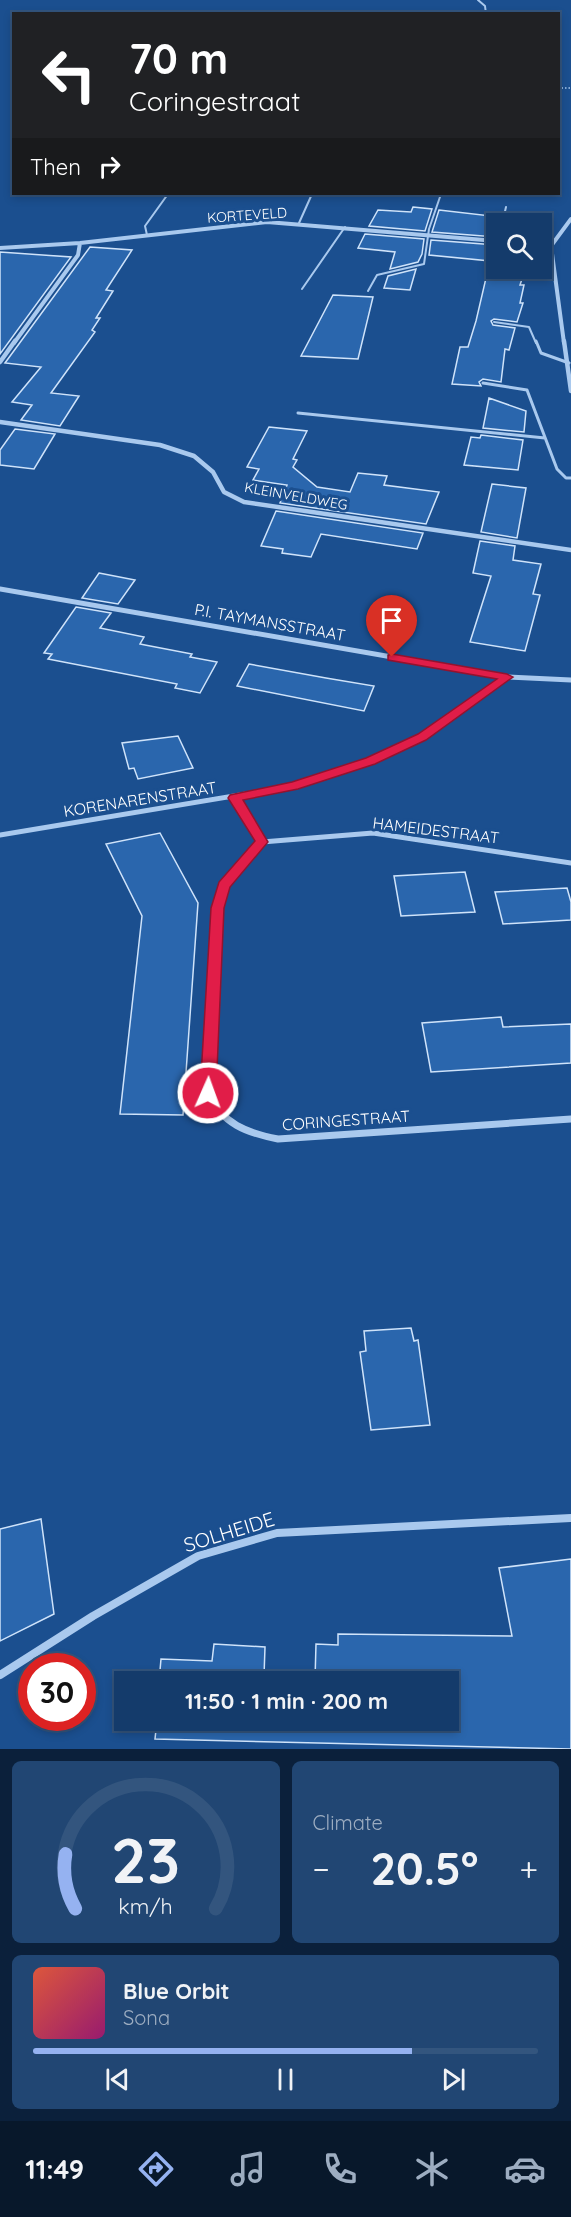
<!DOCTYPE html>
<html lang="en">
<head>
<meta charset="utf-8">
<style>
  :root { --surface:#143b6b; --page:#214673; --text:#f1f3f6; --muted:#9dadc1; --line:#33557e; --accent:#95b2f1 }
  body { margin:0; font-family:Quicksand,sans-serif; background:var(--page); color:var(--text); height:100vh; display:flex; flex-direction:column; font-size:22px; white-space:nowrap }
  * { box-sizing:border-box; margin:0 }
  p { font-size:20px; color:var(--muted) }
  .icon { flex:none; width:33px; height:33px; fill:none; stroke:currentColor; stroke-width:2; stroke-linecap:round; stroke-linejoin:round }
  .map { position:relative; height:1749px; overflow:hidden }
  .drawer { display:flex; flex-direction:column; gap:12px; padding:12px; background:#0b203b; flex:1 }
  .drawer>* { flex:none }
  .banner { position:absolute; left:12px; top:12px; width:548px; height:183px; border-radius:0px; box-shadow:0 3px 9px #0003,0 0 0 2px var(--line); background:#202124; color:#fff; overflow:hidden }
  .buttons { position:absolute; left:486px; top:213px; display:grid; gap:12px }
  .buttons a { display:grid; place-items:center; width:66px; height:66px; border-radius:0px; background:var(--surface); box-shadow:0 3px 9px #0003,0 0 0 2px var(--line); font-size:30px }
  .speed { position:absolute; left:18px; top:1653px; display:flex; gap:12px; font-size:30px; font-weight:700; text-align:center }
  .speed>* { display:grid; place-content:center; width:78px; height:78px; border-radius:50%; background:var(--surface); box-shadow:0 3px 9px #0003,0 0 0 2px var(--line); line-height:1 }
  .speed .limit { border:9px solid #d22; background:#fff; color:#111 }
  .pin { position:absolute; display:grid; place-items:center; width:51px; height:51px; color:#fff; margin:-62px -26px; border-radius:50% 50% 50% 0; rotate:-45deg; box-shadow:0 0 6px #0007 }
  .pin .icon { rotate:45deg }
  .me { position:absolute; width:66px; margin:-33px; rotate:2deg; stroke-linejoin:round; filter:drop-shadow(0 0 4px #0008) }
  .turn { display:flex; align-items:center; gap:21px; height:126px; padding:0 18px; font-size:27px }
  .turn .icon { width:78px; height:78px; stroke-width:2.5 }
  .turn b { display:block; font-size:42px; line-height:51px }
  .then { display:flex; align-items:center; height:57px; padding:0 18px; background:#0003; gap:12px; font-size:22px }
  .big { font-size:45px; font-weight:700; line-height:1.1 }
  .drawer .tile { flex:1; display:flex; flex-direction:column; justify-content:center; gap:9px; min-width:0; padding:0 21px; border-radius:9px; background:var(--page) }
  .drawer .dial { align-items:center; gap:0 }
  .dial svg { height:156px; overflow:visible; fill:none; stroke:var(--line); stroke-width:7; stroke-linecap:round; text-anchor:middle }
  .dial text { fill:var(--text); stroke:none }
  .song { display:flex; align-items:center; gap:18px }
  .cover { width:72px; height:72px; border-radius:9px; background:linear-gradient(135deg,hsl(10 70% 55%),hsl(320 70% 35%)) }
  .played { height:6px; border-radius:3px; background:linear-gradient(90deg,var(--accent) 75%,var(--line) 75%) }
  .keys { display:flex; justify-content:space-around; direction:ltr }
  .heat { display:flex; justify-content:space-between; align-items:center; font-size:33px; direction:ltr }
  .drawer .tiles { flex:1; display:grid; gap:12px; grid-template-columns:1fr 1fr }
  .tile:last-child { grid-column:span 2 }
  .trip { position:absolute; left:114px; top:1671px; width:345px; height:60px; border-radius:0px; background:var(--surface); box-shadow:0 3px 9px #0003,0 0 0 2px var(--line); font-weight:700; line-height:60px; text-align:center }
  .tab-bar { display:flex; height:96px; justify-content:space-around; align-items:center; background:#08182b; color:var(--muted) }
  .tab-bar .icon { width:42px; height:42px }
  .tab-bar .current { color:var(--accent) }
  .tab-bar b { font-size:27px; color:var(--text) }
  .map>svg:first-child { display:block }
</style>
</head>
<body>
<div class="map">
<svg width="571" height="1749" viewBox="0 0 571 1749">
  <rect width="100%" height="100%" fill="#1b4f8f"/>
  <!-- building -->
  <path fill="#2a66ad" stroke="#cfe3fa" stroke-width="1.5" d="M413,207L432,209L425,231L369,226L378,210L411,212Z
    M439,210L500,217L496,224V237L432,232Z
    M365,234L424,239L422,254L418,262L390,269L395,252L358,248Z
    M431,240L496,245V268L525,270L520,285H524L520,303H523L517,322L494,319L491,321L493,325L515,328L509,350L505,349L501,382L483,379L479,382L481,386L452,384L460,347H468L476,321L490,261L429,255Z
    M90,247L132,250L106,290L113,291L96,318H100L92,330L95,332L51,393L79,396L60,426L21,420L32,405L12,402L41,367L5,363Z
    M0,252L71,257L0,354Z
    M416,269L410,290L384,288L388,276Z
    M333,295L373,297L358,359L301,356Z
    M489,398L526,411L524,432L483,428Z
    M269,427L307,431L293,459L297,460L293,467L317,487L350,492L358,473L387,476L384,485L439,492L426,524L280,503L287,485L253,480L259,469L247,467Z
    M15,429L55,434L34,469L0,465V450Z
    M481,435L523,440L518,470L464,465L471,437L480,438Z
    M492,484L526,488L517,538L481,532Z
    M276,511L423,533L417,549L321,534L311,557L282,553L283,549L261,546Z
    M480,541L515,546L513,560L541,564L533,594L540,595L525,651L470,642L491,576L473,573Z
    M99,573L135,580L118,604L82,598Z
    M76,607L111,613L100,628L144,637L140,644L145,645L192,654L190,657L217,662L200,693L175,688L177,684L48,659L52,654L44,653Z
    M249,664L326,678L374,686L364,711L237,686Z
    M178,736L193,768L138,779L134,768L129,769L122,743Z
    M160,833L198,903L183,1115L120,1114L142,916L106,844Z
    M465,872L475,912L401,916L394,876Z
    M567,888L571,902V920L503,924L495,892Z
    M501,1017L503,1027L571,1024V1063L431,1072L422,1023Z
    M411,1328L414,1341L418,1340L430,1425L371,1430L360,1352L366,1351L364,1331Z
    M41,1519L54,1614L0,1641V1529Z
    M571,1559V1749L155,1739L157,1720H448V1682H159L161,1659L212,1661L214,1644L265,1647L264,1676L315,1680L316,1644L338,1645V1634L512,1636L499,1568Z"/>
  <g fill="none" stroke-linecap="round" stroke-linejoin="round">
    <!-- path -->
    <path stroke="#a9c9ee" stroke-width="1.5" stroke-dasharray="1.5 2" stroke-linecap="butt" d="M558,88H571"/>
    <!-- lane-far1 -->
    <path stroke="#a9c9ee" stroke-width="2" d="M478,0L485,6L486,14
      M299,223L312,194
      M502,224L506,207
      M147,235L145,226L168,194
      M302,289L345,227
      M368,291L377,275L424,264L429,229L441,194
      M494,322L529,327L536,343"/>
    <!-- lane -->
    <path stroke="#a9c9ee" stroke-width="3" d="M536,341L541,353L569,363
      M483,383L527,390L557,469L566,478H571
      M298,413L545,438"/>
    <!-- street-far4 -->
    <path stroke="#a9c9ee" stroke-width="4" d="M542,245L551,246
      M0,248L80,243L267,222L496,241
      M14,343L78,255L80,243
      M564,343L551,246L571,219"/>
    <!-- street-far3 -->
    <path stroke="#a9c9ee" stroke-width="4.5" d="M564,341L571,391
      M0,362L15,341
      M0,422L160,445L194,456L213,472L224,492L244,502L571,550"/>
    <!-- street-far2 -->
    <path stroke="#a9c9ee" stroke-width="5" d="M0,589L507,677L571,680
      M0,835L294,786L371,761L422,737L507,677
      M262,842L373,833L571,863
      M224,886L262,842L234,798"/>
    <!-- street-far1 -->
    <path stroke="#a9c9ee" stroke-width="7" d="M224,885L217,908L208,1093C222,1124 247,1133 278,1139L571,1119"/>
    <!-- street -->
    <path stroke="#a9c9ee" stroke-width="8" d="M0,1675L93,1616L198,1556L277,1533L571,1518"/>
  </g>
  <!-- route -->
  <path fill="#e11d48" stroke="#92132f" stroke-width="1.5" d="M392,654L507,674L513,677L426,740L375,764L298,789L243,800L268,842L230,887L224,908L216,1093L208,1099L203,1097L200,1093L211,908L219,882L255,841L228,798L230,795L292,782L366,758L418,734L497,679L388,660V655Z"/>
  <g text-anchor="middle" stroke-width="6" stroke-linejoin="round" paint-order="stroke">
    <!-- far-street labels -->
    <g font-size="14" fill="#fff" stroke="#1b4f8f">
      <text transform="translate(247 215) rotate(-4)" y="5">KORTEVELD</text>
      <text transform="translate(296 496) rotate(10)" y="5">KLEINVELDWEG</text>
    </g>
    <!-- street labels -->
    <g font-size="16" fill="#fff" stroke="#1b4f8f">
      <text transform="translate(270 622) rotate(10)" y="6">P.I. TAYMANSSTRAAT</text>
      <text transform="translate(140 799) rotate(-9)" y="6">KORENARENSTRAAT</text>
      <text transform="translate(436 830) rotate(7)" y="6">HAMEIDESTRAAT</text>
      <text transform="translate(346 1120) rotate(-4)" y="6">CORINGESTRAAT</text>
    </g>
    <!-- near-street labels -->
    <g font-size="20" fill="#fff" stroke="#1b4f8f">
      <text transform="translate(229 1532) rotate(-17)" y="7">SOLHEIDE</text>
    </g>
  </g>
</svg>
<div class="buttons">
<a><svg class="icon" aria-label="search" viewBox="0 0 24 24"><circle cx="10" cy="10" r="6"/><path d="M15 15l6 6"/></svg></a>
</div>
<div class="speed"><div class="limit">30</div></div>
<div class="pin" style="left:392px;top:657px;background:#d93025"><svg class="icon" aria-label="arrive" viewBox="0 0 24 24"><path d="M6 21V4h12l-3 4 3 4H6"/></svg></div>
<svg class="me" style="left:208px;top:1093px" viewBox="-20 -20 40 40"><circle r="17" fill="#e11d48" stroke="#fff" stroke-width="3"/><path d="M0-11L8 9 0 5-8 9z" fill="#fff"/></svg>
<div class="trip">11:50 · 1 min · 200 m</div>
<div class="banner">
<div class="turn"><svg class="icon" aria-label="left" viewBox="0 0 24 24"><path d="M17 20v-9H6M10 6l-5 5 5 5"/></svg><div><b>70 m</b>Coringestraat</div></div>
<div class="then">Then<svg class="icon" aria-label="right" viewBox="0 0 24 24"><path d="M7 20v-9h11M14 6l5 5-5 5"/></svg></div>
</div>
</div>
<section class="drawer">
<div class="tiles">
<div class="tile dial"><svg viewBox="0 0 100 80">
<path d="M14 69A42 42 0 1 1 86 69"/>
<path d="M14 69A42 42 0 0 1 9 41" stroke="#95b2f1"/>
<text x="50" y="56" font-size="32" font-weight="700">23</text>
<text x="50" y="72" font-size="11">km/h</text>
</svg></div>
<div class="tile"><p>Climate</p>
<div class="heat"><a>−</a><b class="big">20.5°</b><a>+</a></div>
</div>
<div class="tile">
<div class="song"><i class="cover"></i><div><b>Blue Orbit</b><p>Sona</p></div></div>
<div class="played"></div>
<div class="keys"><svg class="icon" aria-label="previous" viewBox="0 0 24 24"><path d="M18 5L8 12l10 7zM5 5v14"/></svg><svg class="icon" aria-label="pause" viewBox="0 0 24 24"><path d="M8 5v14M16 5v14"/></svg><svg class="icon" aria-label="next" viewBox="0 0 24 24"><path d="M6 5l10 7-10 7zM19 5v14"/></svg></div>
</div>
</div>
</section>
<nav class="tab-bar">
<b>11:49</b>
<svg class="icon current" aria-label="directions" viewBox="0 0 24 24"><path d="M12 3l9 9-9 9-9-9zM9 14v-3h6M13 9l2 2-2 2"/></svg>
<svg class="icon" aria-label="music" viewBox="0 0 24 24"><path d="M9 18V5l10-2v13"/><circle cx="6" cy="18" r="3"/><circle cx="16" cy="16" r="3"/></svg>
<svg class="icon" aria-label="phone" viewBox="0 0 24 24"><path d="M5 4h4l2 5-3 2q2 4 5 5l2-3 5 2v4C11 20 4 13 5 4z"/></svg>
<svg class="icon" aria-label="climate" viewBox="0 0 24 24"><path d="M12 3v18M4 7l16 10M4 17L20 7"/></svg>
<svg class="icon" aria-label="car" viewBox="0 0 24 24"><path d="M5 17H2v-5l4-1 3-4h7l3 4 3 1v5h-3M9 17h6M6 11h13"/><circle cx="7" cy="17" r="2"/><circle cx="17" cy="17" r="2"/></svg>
</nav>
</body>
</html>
